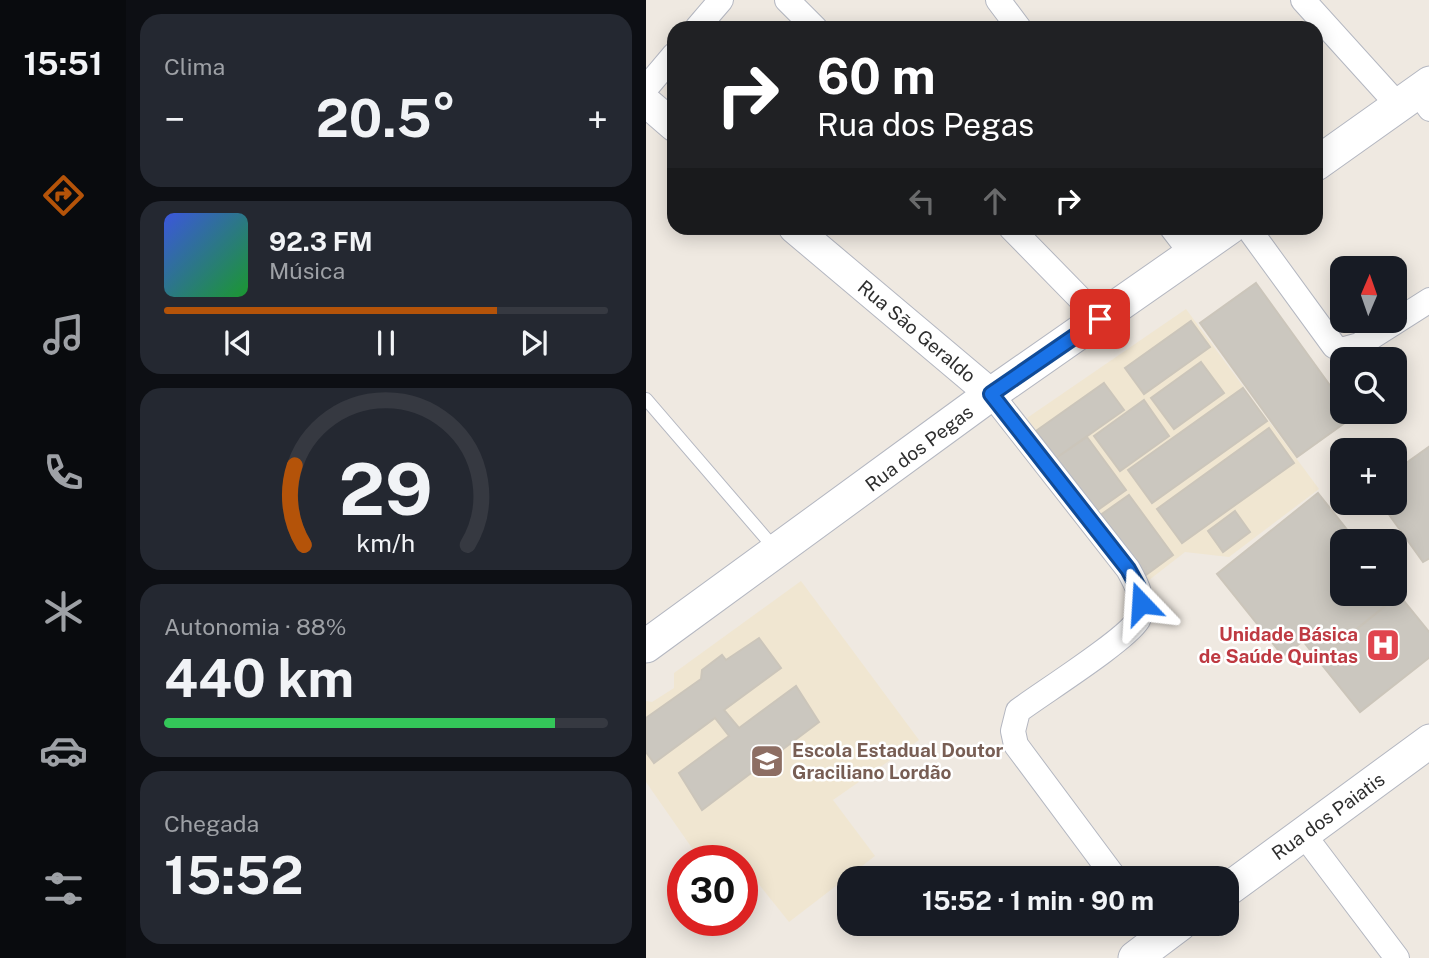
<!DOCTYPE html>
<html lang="pt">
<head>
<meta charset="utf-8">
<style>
  :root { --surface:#171b24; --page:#242831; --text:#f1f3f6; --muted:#9ea1a6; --line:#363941; --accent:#b45309 }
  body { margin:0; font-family:"Public Sans",sans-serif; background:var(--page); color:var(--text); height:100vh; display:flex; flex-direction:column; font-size:26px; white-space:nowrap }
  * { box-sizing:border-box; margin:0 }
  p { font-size:23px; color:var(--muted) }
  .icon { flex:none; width:38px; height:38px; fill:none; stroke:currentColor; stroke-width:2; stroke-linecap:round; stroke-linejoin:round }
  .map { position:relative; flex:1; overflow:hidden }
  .drawer { display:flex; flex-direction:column; gap:14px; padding:14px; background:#0d0f14; width:520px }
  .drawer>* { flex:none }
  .hud { position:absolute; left:21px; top:21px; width:656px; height:214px; border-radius:21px; box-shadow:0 4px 18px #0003; background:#202124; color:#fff; overflow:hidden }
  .needle { width:46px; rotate:2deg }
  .tools { position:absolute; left:684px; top:256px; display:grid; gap:14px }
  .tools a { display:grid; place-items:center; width:77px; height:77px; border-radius:14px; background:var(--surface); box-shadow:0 4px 18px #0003; font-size:35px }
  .speed { position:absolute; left:21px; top:845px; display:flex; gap:14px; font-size:35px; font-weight:700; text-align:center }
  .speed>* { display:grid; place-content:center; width:91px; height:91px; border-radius:50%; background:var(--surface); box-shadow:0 4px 18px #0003; line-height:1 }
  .speed .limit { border:10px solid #d22; background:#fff; color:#111 }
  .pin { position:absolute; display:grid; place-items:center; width:60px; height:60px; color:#fff; margin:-30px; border-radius:14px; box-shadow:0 4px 10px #0006 }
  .me { position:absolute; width:77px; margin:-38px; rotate:340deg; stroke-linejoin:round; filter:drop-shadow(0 0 5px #0008) }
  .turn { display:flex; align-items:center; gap:24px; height:147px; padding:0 35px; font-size:32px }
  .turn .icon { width:91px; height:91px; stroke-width:2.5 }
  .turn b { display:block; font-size:49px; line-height:60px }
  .lanes { display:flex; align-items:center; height:66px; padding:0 35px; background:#0003; justify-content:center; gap:35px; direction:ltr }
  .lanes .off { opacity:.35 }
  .big { font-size:52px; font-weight:700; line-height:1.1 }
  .drawer .card { flex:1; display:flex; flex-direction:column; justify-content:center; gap:10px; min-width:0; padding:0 24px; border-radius:21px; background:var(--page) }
  .drawer .dial { align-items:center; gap:0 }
  .dial svg { height:182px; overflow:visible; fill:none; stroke:var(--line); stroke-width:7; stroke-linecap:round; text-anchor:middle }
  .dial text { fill:var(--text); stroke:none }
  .song { display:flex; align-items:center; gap:21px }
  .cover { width:84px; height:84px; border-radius:10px; background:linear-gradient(135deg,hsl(230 70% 55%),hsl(130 70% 35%)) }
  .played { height:7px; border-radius:4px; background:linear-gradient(90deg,var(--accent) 75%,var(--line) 75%) }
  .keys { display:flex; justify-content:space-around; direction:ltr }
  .heat { display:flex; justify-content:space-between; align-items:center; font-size:38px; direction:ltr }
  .charge { height:10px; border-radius:5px; background:linear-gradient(90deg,#34c759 88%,var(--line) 0) }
  .trip { position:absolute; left:191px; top:866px; width:402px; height:70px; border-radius:21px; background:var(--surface); box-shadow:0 4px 18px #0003; font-weight:700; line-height:70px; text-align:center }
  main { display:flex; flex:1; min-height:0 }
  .tab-bar { display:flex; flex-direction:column; width:126px; justify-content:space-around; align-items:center; background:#090b0e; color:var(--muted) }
  .tab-bar .icon { width:49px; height:49px }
  .tab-bar .on { color:var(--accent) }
  .tab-bar b { font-size:32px; color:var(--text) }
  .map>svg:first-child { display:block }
</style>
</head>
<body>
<main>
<nav class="tab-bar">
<b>15:51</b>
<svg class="icon on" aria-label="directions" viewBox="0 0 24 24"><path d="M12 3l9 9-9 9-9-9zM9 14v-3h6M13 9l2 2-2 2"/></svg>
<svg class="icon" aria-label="music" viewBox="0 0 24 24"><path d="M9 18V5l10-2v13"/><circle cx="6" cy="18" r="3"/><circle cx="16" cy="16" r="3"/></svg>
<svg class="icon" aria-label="phone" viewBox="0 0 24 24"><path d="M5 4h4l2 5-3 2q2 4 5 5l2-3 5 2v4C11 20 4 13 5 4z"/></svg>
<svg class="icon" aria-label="climate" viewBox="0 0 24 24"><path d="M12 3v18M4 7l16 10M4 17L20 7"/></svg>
<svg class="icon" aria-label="car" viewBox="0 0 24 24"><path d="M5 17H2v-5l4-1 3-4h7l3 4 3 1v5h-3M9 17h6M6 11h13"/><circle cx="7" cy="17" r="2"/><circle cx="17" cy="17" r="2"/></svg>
<svg class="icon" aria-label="filters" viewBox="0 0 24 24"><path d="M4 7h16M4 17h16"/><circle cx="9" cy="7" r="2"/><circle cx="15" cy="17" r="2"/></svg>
</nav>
<section class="drawer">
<div class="card"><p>Clima</p>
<div class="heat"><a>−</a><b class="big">20.5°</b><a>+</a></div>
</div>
<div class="card">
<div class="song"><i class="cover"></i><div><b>92.3 FM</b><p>Música</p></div></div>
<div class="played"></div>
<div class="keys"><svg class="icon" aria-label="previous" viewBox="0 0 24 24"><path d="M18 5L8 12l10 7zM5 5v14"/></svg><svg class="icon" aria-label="pause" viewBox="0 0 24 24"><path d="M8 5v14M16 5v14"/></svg><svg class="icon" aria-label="next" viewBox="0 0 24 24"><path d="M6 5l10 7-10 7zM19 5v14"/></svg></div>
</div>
<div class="card dial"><svg viewBox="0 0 100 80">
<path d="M14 69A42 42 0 1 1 86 69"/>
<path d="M14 69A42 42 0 0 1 10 34" stroke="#b45309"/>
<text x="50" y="56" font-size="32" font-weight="700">29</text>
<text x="50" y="72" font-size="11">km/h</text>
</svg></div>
<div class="card"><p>Autonomia · 88%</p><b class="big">440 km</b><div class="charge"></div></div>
<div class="card"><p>Chegada</p><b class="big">15:52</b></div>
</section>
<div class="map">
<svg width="784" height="958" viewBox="0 0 784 958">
  <rect width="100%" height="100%" fill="#efe9e1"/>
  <!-- education -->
  <path fill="#f0e6d1" d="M540,309L673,489L583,557L539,552L498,584L381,418Z
    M155,581L273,740L187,800L229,856L143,922L99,867L96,869V861H55L0,782V701L6,702L28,688V673Z"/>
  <!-- building -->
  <path fill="#cbc7bf" stroke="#cbc5ba" stroke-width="2" d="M610,283L696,402V411H703L707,417L651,457L554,323Z
    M545,321L564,347L498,394L479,368Z
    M555,362L578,393L528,429L505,398Z
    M458,383L478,410L410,458L390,431Z
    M597,388L621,421L506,503L482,470Z
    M498,400L523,436L474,471L448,436Z
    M623,428L648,463L536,543L511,509Z
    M441,437L480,490L449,512L410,458Z
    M784,446V558L777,562L734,502H749V471Z
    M672,493L710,541H696V593H749V590L753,595L672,660L657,641L637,656L571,574Z
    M483,495L527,555L497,577L453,516Z
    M589,511L604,532L577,552L562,531Z
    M753,595L784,633V657L714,712L672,660Z
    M113,638L135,668L78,710L93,728L150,686L173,722L56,810L33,773L83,736L69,718L8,763L0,752V718L55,679L56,670L76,655L80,660Z"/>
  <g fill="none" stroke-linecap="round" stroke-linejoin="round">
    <!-- service casing -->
    <g stroke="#b4b7c1" stroke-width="14">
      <path id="service" d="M0,399L130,550"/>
    </g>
    <!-- minor casing -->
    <g stroke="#b4b7c1" stroke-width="26">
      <path id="minor" d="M141,0L169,28
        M352,0L373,28
        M657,0L752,105
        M51,28L75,0
        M0,88L28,55
        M771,91L784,109
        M365,228L454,319
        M526,228L546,254
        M602,228L688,346L695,350L713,345L784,300
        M345,394L482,569C490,583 501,603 492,620C479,641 396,693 372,711L367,731L370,745L469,878
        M658,835L751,958"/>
    </g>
    <!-- tertiary casing -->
    <g stroke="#b4b7c1" stroke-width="32">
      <path id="tertiary" d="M0,102L28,126
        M148,228L345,394"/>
    </g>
    <!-- secondary casing -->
    <g stroke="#b4b7c1" stroke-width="35">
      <path id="secondary" d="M670,164L784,83
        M0,646L345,394L583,228
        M581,890L784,741
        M489,958L534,924"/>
    </g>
    <!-- service -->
    <use href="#service" stroke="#fff" stroke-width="12"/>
    <!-- minor -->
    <use href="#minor" stroke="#fff" stroke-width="24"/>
    <!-- tertiary -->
    <use href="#tertiary" stroke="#fff" stroke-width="30"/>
    <!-- secondary -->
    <use href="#secondary" stroke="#fff" stroke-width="33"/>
  </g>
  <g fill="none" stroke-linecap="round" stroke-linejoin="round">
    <!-- route casing -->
    <g stroke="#114b97" stroke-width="18">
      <path id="route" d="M454,319L345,394L482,569L492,587L495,603"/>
    </g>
    <!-- route -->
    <use href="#route" stroke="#1a73e8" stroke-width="12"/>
  </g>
  <!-- icons -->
  <defs>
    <g id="hospital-square" transform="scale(1.75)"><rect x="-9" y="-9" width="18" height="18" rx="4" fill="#e0444e" stroke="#fff"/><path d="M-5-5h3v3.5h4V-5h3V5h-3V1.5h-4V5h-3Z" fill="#fff"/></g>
    <g id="school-square" transform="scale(1.75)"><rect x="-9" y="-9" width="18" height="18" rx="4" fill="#8d6e63" stroke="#fff"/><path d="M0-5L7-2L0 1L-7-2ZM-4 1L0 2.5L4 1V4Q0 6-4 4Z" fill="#fff"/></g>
  </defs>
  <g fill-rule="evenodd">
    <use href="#hospital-square" x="737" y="645"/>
    <use href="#school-square" x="121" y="761"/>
  </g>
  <g text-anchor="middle" stroke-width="5" stroke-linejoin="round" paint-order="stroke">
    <!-- street labels -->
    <g font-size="19" fill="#2e2e2e" stroke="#fff">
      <text transform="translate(271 331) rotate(40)" y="7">Rua São Geraldo</text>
      <text transform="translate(273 448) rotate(-37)" y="7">Rua dos Pegas</text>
      <text transform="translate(682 816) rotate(-36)" y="7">Rua dos Paiatis</text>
    </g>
    <!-- health labels -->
    <g font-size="19" font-weight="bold" fill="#be3a42" stroke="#fff" text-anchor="end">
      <text x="712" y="641">Unidade Básica<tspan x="712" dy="22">de Saúde Quintas</tspan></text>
    </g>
    <!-- education labels -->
    <g font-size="19" font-weight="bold" fill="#785e54" stroke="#fff" text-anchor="start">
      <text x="146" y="757">Escola Estadual Doutor<tspan x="146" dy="22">Graciliano Lordão</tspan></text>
    </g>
  </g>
</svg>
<div class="tools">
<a><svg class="needle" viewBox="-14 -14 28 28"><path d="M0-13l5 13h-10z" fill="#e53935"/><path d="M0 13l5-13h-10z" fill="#9ea1a6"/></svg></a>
<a><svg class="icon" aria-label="search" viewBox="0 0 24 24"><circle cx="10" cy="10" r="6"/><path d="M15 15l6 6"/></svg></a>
<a>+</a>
<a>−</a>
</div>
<div class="speed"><div class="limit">30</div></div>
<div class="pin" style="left:454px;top:319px;background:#d93025"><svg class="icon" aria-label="arrive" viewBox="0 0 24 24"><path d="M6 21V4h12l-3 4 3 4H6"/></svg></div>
<svg class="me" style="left:495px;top:603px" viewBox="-20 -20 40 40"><path d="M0-17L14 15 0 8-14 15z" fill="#1a73e8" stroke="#fff" stroke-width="4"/></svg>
<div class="trip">15:52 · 1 min · 90 m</div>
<div class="hud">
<div class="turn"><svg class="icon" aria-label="right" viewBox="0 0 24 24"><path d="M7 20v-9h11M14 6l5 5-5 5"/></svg><div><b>60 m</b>Rua dos Pegas</div></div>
<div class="lanes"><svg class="icon off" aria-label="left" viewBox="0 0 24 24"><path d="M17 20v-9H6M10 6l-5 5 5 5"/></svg><svg class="icon off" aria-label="ahead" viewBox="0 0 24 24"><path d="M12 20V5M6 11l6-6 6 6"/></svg><svg class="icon" aria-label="right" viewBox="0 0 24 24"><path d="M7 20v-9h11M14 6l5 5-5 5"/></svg></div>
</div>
</div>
</main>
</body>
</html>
